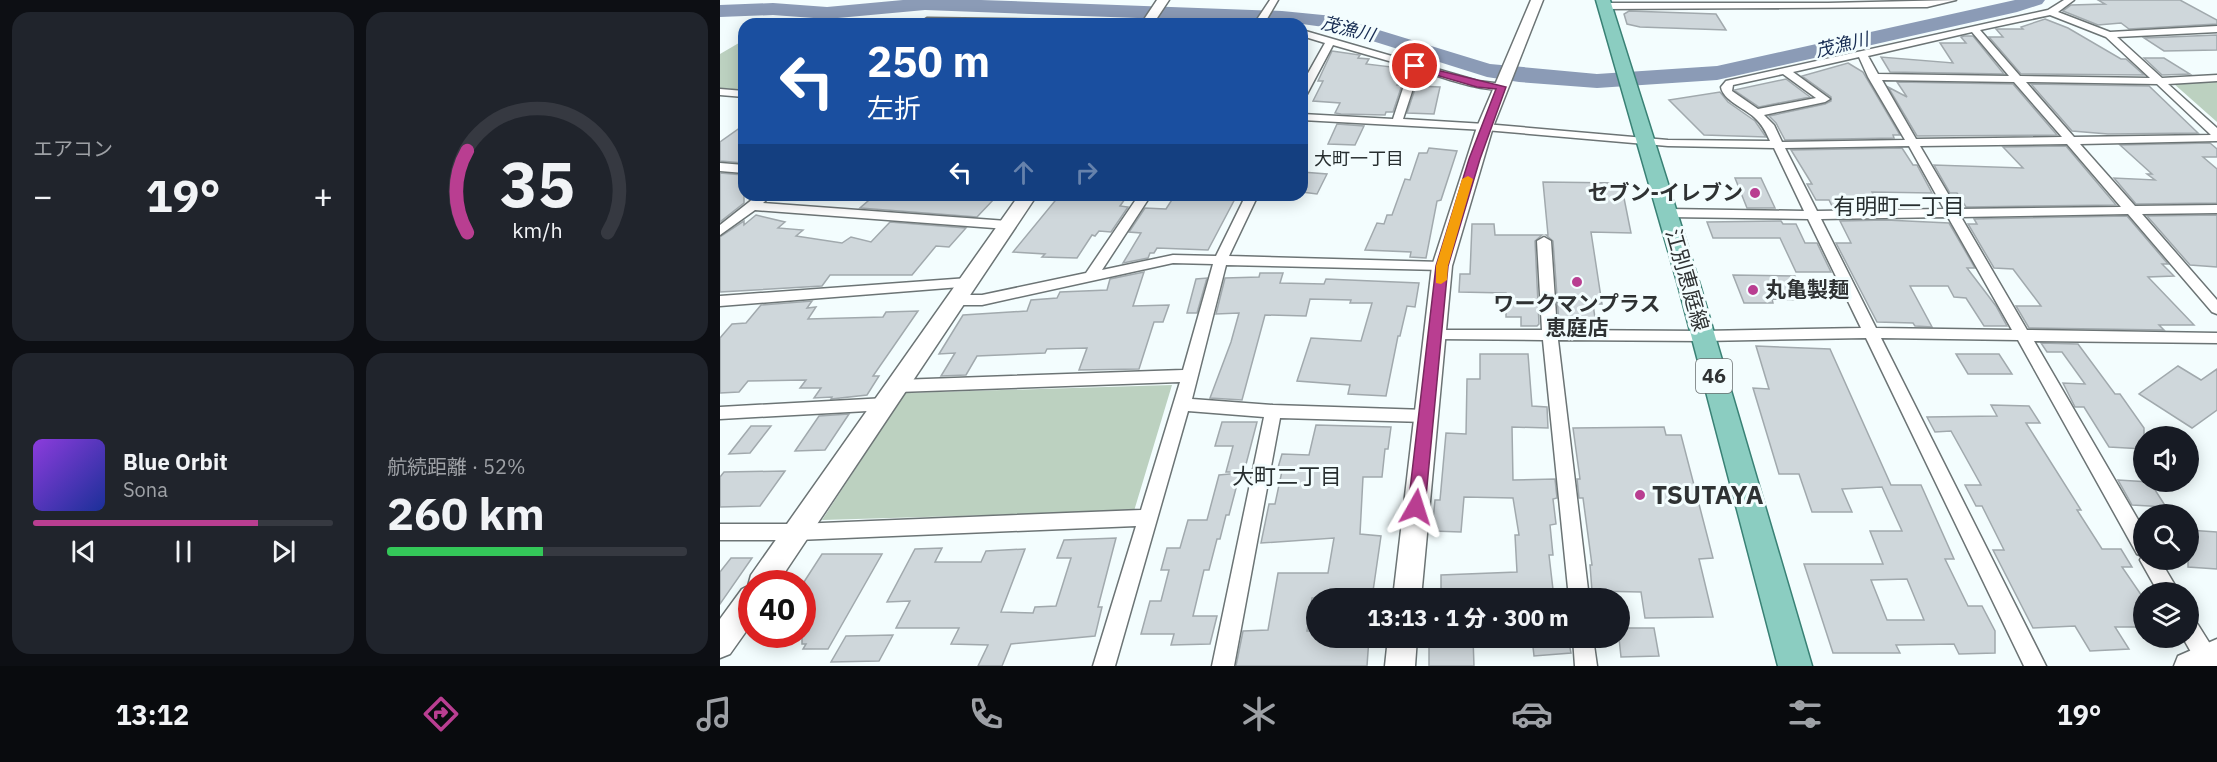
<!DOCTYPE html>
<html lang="ja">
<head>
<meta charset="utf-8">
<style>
  :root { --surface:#171b24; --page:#20242c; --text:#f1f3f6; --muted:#9ea1a6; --line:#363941; --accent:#b93e91 }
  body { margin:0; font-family:"IBM Plex Sans","Noto Sans JP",sans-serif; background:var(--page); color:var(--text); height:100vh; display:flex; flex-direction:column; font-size:22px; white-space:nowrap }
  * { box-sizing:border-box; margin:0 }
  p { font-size:20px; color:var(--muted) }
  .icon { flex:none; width:33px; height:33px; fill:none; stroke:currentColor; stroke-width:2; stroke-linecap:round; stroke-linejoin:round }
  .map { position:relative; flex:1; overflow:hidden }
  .side { display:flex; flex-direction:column; gap:12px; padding:12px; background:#0d0f14; width:720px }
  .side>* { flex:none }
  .banner { position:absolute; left:18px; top:18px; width:570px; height:183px; border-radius:18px; box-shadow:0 3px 15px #0003; background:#1a4fa0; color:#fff; overflow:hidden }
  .tools { position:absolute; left:1413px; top:426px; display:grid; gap:12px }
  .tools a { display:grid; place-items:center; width:66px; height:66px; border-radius:50%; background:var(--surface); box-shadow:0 3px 15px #0003; font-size:30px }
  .speed { position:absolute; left:18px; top:570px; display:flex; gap:12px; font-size:30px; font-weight:700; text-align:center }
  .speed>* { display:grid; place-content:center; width:78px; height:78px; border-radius:50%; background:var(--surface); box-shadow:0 3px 15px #0003; line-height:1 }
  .speed .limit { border:9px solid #d22; background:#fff; color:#111 }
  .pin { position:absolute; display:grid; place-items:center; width:51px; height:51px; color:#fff; margin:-26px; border:3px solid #fff; border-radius:50%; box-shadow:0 2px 6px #0007 }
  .me { position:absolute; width:66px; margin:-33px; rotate:6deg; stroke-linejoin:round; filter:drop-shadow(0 0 4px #0008) }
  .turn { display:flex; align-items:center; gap:21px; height:126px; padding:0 30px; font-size:27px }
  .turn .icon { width:78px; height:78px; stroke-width:2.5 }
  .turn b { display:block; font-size:42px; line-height:51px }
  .lanes { display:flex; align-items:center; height:57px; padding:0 30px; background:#0003; justify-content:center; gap:30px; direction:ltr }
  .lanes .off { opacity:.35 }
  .big { font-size:45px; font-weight:800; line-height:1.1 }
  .side .card { flex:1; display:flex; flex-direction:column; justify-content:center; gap:9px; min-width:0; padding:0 21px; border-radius:18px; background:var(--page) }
  .side .dial { align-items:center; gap:0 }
  .dial svg { height:156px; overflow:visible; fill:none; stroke:var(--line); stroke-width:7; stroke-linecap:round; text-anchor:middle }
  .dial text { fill:var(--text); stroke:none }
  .song { display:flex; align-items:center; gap:18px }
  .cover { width:72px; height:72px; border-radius:9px; background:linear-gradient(135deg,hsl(270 70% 55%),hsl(230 70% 35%)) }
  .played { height:6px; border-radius:3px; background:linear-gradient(90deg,var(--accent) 75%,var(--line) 75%) }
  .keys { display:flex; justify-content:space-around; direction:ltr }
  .heat { display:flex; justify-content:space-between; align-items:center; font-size:33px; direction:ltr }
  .charge { height:9px; border-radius:4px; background:linear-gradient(90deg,#34c759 52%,var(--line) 0) }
  .side .tiles { flex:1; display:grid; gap:12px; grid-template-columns:repeat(2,1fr) }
  .trip { position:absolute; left:586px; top:588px; width:324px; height:60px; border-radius:30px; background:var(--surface); box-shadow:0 3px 15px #0003; font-weight:800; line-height:60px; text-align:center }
  .dock { display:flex; height:96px; justify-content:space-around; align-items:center; background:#090b0e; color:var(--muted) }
  .dock .icon { width:42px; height:42px }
  .dock .current { color:var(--accent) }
  .dock b { font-size:27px; color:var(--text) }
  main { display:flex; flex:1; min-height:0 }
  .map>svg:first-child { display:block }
</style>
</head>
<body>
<main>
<section class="side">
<div class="tiles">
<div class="card"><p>エアコン</p>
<div class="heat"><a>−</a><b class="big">19°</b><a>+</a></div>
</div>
<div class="card dial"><svg viewBox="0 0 100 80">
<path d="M14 69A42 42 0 1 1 86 69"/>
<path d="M14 69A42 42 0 0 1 14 27" stroke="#b93e91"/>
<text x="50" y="56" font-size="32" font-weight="700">35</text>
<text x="50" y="72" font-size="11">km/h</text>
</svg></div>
<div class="card">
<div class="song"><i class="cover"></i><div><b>Blue Orbit</b><p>Sona</p></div></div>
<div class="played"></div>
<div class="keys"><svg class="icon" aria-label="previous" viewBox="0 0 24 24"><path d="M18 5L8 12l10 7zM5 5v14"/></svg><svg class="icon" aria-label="pause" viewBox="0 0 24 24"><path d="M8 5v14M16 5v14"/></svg><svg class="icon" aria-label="next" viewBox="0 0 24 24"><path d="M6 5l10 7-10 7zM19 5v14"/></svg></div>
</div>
<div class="card"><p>航続距離 · 52%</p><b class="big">260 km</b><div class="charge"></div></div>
</div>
</section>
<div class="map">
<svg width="1497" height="666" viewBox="0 0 1497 666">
  <rect width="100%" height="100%" fill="#f3fdfe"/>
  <!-- green -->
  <path fill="#bcd1c0" d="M24,40V90L0,88V54Z
    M1497,82V122L1453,83Z
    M452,385L414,511L102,520L185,393Z"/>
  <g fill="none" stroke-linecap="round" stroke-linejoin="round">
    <!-- river -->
    <path fill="#8b9bb6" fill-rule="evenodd" d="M183,0H261L562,11L613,16L770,64L877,74L997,66L1295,0H1325L1322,4L1297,12L997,80L877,88L799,82L767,77L611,28L582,24L205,10L107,19L53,15L0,17V5L53,3L107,7Z"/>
  </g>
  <!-- building -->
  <path fill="#cfd7db" stroke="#a1a9ad" stroke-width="1.5" fill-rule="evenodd" d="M1378,0H1460L1497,20V24L1409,29L1401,23L1378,25L1343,11L1351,5L1385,4Z
    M909,11L996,14L1006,30L920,27L907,24L904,14Z
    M1325,19L1348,28L1401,59H1406L1424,75L1301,74L1269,37H1283L1276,29H1303L1301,27Z
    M1497,35V50L1444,51L1424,38Z
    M1244,36H1253L1284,74L1170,72L1161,57L1233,63L1220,43H1246L1241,37Z
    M612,51L640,55L638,58L649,59L646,64L680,68L675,79H680L677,85H682L673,112H666L665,115L621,114L615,113L620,103L593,101L603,81H598Z
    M1424,58H1444L1470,74L1442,75Z
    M1128,63L1143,72L1180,135H1173L1174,138L1065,140L1056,123L1049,116L1105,104L1111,101V97L1082,76Z
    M1066,79L1090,97L1039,107L1014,90Z
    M1177,82L1293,84L1337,135L1197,136L1168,87L1187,97Z
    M1311,84L1429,86L1478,133L1388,134L1352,131Z
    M696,86L720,87L714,114L687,113Z
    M1000,92L1008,102L1035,121L1046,137L984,135L949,100Z
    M617,124L644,126L635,145L608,144Z
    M24,125V163L0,161V142Z
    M1490,143L1497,149V157H1483L1497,169V203L1416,204L1394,178L1435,180L1427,174H1432L1400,145Z
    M1346,146L1396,205L1246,207L1237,193H1230L1214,165L1303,168L1283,147Z
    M709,148L737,151L721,200L717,201L706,258L690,257L691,252L645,250L657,223L664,224L667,215H672L685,179L690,180L699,153H707Z
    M1182,148L1193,165H1197L1212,193L1152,192L1160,208H1113L1109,200H1096L1087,184H1092L1071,150Z
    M582,172L607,174L597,194L582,192Z
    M0,173L24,175V203L0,222Z
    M1015,178H1041L1055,208H1027Z
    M823,182L901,183L911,233L871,232L882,304H873L876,325L839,324L833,241L826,235H828Z
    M155,195H250L276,197L257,217L140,208Z
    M455,195H517L488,250L437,248L434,253H430L428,258L403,263L421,233L409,232L425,208L446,209Z
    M339,196L405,199L400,206L408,207L391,232L379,231L375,236L372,235L357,258L322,257L325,254L293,252Z
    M36,215L65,222L58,228L83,230L76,236L122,243L131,237L151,242L170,222L246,228L229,247L216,246L192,275H110L102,286L0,292V237L24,221V225Z
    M1497,215V267L1470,265L1427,216Z
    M1407,216L1448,264H1442L1454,276L1428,277L1474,325H1439L1444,330L1309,328L1296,306H1321L1293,269L1274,268L1248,224H1257L1254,219Z
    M1166,220L1229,223L1255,268H1247L1276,306L1287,326H1264L1246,298L1234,297L1228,286H1190L1212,327L1195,326L1193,323L1157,322L1116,243H1131L1120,221Z
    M1061,221L1063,224H1076L1085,243H1097L1111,272H1076L1060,238H993L987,222Z
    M752,224H774L775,235H822L815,241L819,324L817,326H801V317H786V293L739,292L740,274H750Z
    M424,272L413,306L449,305L443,322H434L419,369L359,370L367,348L327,349L325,353L257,356L246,375L221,376L235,353L219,354L243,315L307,311L311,300L337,298L340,292L387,290L390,279Z
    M540,273H563L560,283L604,284L606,279L699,283L695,307L687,306L680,336H678L666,396L628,394L630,385L577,381L591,338L641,341L652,303H630L631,300L590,299L586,316L545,315L522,400L490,398L511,342L519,313L496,314L505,278L539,277Z
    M1013,275L1075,276L1085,300L1052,299L1053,303H1024Z
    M487,278L477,313H467L476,279Z
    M92,301L87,308L96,307L88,319L163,317L166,312L198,311L153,376H159L147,395L111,399L112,397L94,398L101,388H80L86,380L28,381L19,392L0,393V338L12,324L26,323L41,305Z
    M1321,343L1358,344L1395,394H1400L1424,428V449L1389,447L1364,407H1355L1343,383L1365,384L1342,352H1327Z
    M1036,346L1110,349L1171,485H1201L1234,559H1225L1248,606H1262L1275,631V653L1239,654L1234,644L1176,645L1180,653H1113L1084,564H1163L1150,531H1182L1162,487L1122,489L1132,512H1092L1079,474H1059L1033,388L1049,389ZM1187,579L1204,620H1167L1151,580Z
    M760,354H808L812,406L827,407L828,428L792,427L793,480L835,479L837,498L833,499L836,524L830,525L833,555H829L834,598H721V575L797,572L795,535H799L793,498L744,497L741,532L712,531L715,500H720L726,433L746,434L747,379H760Z
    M1236,354H1279L1292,374H1248Z
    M1458,366L1481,380L1497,369V410L1472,428L1419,394Z
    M1271,405L1309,406L1320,423H1306L1361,510H1357L1382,549H1401L1412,567H1402L1424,599V627H1395L1409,649L1370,651L1355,626L1313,628L1273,550H1284L1262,506H1256L1245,485H1261L1231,431L1215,432L1207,417L1277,416Z
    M129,414L105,450L75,451L99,416Z
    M502,422H537L524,472H506L513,446H495Z
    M596,425L671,427L668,449H665L662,477H643L640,534L661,536L652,598H592L587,631H597V638H649L647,666H516L523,631L548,630L558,573H608L614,538L541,543L549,504H555L562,471H557L562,454L589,455Z
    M31,426H51L30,453L9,454Z
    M944,427L946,435H961L993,558L979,559L993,617L925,618L921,592L872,591L870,565H872L863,498H859L857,479H860L853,428Z
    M65,471L40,506L0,507V477L4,472Z
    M520,473L509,515H506L500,539H497L489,570H484L473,616H497L490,644L451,645L454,634H421L430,601H441L449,570H441L447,548H460L468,520H487L499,475Z
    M1398,480L1430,482L1446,507L1412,505Z
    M1468,530L1497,532V569L1468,567Z
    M396,538L378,607H382L375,636L291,644L282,666H258L268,645L231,644L239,628H176L190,601L167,602L195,549L222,548L215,562H261L266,551L305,549L281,612L313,613L315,607L336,606L351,558H337L344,540Z
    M102,554H162L108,649H83L86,644H82V585Z
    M11,558H32L0,604V572Z
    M900,628H934L939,656L901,657L899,638Z
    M173,635L159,661L111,662L126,636Z
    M709,638H753L754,666H709Z
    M812,638H848L851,653L814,656Z"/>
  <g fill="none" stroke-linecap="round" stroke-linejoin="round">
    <!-- street casing -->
    <g stroke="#6c7475" stroke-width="3">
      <path id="street" d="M550,0H558L544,24H534Z
        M1236,0L1207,7L885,9L881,6L885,3H1108Z
        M1344,0H1354L1338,12L1390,32L1497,26V32L1397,37L1442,78L1497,75V81L1448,84L1497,128V141L1360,144L1415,206L1497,205V213L1422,214L1497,300V314L1492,312L1408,214L1241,217L1307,330L1497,333V343L1314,341L1424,530V560H1440L1459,592H1438L1420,560L1422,556L1417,554L1298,340L1161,338L1326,666H1304L1146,338L983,341L838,340L869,598H849L823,340L716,339L711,338L708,334L711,330H822L817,241L824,237L831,241L837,330L983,331L1141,328L1088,219L948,217L942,213L948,209L1084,211L1054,148L948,146L765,130L582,120V114L673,119L690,67L613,45L587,94L582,97V84L605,43L582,36V30L758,81L782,84L787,87C774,97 716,75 699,70L683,119L765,124L948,140L1050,141C1046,132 1042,124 1034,117C1024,108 1003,100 1001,87L1006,81L1328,10ZM1330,15L1386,37L1430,78L1300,76L1260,30ZM1252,32L1289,76L1158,74L1148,56ZM1139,57L1148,77L1185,140L1062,142L1054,125L1044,115L1105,102L1110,99L1073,72ZM1063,74L1096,98L1038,109L1012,91L1013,85ZM1162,80L1294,82L1342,137L1196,139ZM1306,82L1437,84L1491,135L1354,137ZM1347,144L1401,207L1237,209L1200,146ZM1189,146L1224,209L1097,211L1065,148ZM1228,217L1292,330L1156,328L1101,219Z
        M207,18L409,21L414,24H198Z
        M0,89L24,91V97L0,95Z
        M0,163L24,165V173L0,171Z
        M38,195H52L43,203L287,221L293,225L287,229L35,210L0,235V225Z
        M419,195H431L382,270L453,255L496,256L526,195H538L509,256L722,262L729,266L722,270L506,265L472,399L553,405L706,410L712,411L714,416L712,421L706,422L560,418L514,666H492L544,417L468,411L395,666H373L416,526L77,540H0V524H77L421,510L460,382L178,392L172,390L170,386L172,382L178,380L463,370L493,264L453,263L262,305H237L230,300L237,295H262L366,273Z
        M248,278L253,280L255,283L253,286L0,306V296Z
        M166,398L172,400L174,404L172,408L166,410L0,419V407Z
        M1468,617L1475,620L1497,655V666H1479L1463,638H1468Z
        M853,638H873L877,666H855Z"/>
    </g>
    <!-- secondary casing -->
    <g stroke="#6c7475" stroke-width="3">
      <path id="secondary" d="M437,0H449L433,24H421Z
        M811,0H823L773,127L732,266L701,598H673L712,266L757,127Z
        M299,195H317L57,584H32V623L10,654L0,658V619L22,589L28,586L31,575Z
        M668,638H697L695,666H665Z
        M1497,639V666H1454L1458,656Z"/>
    </g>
    <!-- primary casing -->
    <g stroke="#398175" stroke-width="3">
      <path id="primary" d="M876,0H890L980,285L1092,666H1058L958,285Z"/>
    </g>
    <!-- street -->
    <use href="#street" fill="#fff" fill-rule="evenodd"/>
    <!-- secondary -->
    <use href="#secondary" fill="#fff" fill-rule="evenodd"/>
    <!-- primary -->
    <use href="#primary" fill="#8bcdc1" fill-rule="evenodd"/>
  </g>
  <!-- route -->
  <path fill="#b93e91" stroke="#78285e" stroke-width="1.5" d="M692,64L786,87L760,159L728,266L705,507L702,512L696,514L690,512L688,507L716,266L749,159L776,89L757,87L692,68Z"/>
  <!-- slow -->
  <path fill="#f59e0b" d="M748,176L753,179L728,266L727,280L721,284L716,283V266L742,179Z"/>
  <!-- markers -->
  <g fill="#b93e91" stroke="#f3fdfe" stroke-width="2">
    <circle cx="1035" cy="193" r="6"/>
    <circle cx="857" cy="282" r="6"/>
    <circle cx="1033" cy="290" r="6"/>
    <circle cx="920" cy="495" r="6"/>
  </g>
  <g text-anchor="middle" stroke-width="6" stroke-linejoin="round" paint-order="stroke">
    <!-- far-water labels -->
    <g font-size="18" font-style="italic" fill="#172c52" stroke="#f3fdfe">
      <text transform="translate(628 29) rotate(14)" y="6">茂漁川</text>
      <text transform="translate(1122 45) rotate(-13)" y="6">茂漁川</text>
    </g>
    <!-- far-neighbourhood labels -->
    <g font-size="18" fill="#272e2f" stroke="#f3fdfe">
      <text x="639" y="165">大町一丁目</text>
    </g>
    <!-- shield labels -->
    <rect fill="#f3fdfe" stroke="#6a6f70" stroke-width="1.5" x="976" y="359" width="36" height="34" rx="4.5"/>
    <g font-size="20" font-weight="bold" fill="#2f3233">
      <text x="994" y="383">46</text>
    </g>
    <!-- poi labels -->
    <g font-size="21" font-weight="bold" fill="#2f3233" stroke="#f3fdfe" text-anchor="end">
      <text x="1023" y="200">セブン-イレブン</text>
      <text x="1045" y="297" text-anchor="start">丸亀製麺</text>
      <text x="857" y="311" text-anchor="middle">ワークマンプラス<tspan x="857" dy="24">恵庭店</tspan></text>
    </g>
    <!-- street labels -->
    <g font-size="21" fill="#2f3233" stroke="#f3fdfe">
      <text transform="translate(967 280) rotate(74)" y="7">江別恵庭線</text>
    </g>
    <!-- neighbourhood labels -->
    <g font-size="22" fill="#272e2f" stroke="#f3fdfe">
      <text x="1179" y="214">有明町一丁目</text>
      <text x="567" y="484">大町二丁目</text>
    </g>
    <!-- near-poi labels -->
    <g font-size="26" font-weight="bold" fill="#2f3233" stroke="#f3fdfe" text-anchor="start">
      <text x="932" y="504">TSUTAYA</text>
    </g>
  </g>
</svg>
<div class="tools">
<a><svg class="icon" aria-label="sound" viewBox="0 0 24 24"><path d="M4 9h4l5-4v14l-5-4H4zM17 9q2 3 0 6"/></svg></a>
<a><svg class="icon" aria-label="search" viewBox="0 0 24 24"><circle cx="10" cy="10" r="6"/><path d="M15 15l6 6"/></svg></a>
<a><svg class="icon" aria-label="layers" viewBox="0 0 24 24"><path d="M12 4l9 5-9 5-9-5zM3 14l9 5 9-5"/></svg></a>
</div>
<div class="speed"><div class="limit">40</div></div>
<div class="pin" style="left:695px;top:66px;background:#d93025"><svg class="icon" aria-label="arrive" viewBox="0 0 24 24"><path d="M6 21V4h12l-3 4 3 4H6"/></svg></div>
<svg class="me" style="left:696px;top:507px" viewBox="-20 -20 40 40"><path d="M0-17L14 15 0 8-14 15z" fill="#b93e91" stroke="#fff" stroke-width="4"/></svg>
<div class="trip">13:13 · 1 分 · 300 m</div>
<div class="banner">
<div class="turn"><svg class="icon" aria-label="left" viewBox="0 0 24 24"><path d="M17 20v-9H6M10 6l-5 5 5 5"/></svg><div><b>250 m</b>左折</div></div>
<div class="lanes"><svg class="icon" aria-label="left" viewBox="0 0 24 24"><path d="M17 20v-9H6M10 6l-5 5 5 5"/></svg><svg class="icon off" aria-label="ahead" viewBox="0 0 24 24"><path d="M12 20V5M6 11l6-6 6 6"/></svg><svg class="icon off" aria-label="right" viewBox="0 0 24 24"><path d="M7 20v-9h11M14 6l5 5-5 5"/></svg></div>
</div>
</div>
</main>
<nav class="dock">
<b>13:12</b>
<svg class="icon current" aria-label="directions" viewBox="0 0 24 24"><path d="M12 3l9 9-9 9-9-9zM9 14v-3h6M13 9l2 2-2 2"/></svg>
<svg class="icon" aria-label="music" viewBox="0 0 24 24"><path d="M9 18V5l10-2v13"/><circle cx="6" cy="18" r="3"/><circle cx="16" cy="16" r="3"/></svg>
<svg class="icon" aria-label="phone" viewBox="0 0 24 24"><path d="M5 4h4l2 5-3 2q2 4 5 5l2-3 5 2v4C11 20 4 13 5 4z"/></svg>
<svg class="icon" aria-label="climate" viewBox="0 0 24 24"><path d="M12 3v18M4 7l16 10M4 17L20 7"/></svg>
<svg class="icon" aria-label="car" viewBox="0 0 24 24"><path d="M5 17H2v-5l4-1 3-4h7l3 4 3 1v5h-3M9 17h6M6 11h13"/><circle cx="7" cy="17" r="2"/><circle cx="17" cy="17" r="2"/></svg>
<svg class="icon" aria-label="filters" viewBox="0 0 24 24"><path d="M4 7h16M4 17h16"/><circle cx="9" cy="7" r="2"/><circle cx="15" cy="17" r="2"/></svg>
<b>19°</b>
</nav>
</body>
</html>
